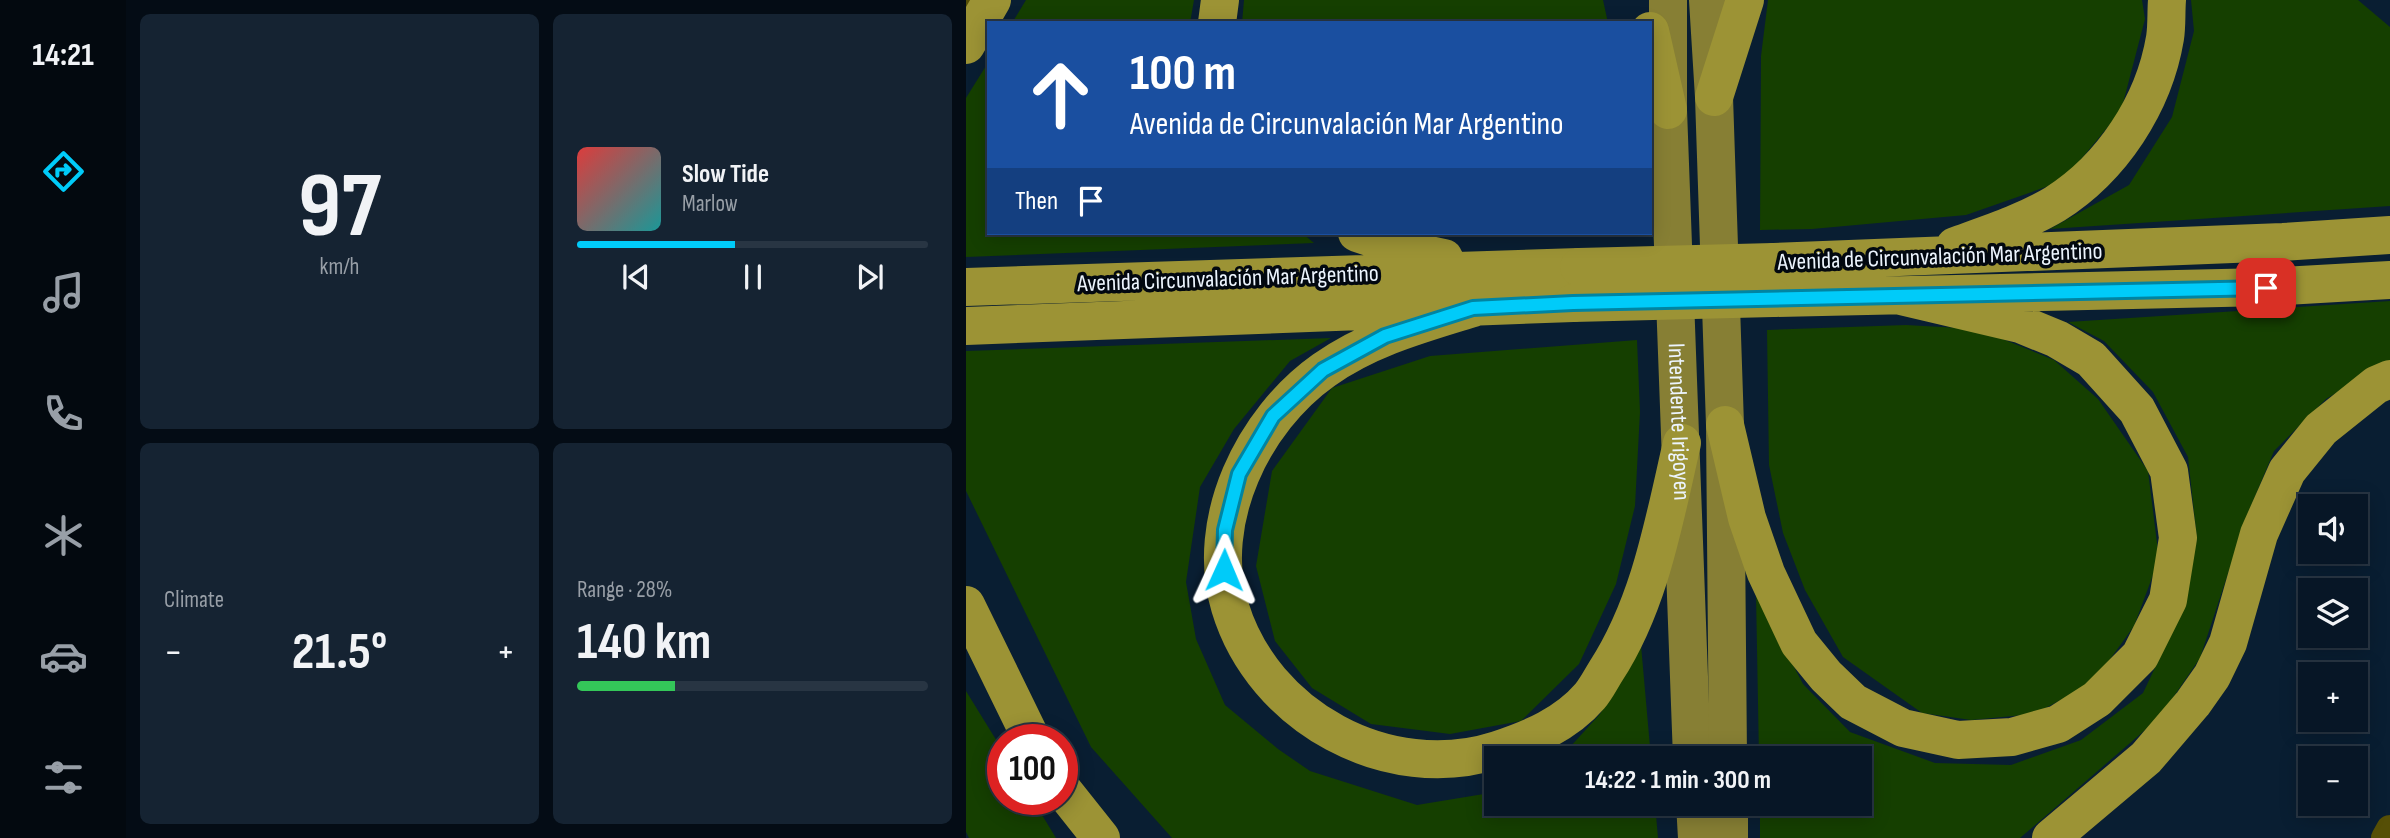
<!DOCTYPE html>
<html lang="en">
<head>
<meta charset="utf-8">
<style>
  :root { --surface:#071626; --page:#152332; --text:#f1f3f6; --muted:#989fa7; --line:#283543; --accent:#00cbf9 }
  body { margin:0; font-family:"Sofia Sans Condensed",sans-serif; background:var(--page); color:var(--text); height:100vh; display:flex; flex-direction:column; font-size:26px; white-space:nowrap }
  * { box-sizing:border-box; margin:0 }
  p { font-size:23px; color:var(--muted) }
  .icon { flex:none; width:38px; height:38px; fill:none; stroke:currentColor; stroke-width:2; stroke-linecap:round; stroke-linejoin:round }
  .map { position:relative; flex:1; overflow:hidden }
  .details { display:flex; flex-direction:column; gap:14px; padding:14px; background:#040c15; width:840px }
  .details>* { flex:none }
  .guide { position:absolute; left:21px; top:21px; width:665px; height:214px; border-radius:0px; box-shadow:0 4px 18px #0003,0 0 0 2px var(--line); background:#1a4fa0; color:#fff; overflow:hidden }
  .fabs { position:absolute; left:1332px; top:494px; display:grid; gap:14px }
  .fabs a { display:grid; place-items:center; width:70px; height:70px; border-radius:0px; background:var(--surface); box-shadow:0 4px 18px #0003,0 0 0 2px var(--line); font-size:35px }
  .speed { position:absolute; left:21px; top:724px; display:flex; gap:14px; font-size:35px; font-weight:700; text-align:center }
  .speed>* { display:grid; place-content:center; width:91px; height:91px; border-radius:50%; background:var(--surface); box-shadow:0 4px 18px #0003,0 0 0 2px var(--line); line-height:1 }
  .speed .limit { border:10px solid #d22; background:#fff; color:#111 }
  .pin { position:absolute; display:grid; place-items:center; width:60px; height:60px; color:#fff; margin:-30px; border-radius:14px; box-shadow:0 4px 10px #0006 }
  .me { position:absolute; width:77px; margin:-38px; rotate:1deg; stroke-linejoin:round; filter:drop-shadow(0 0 5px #0008) }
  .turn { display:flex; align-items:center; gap:24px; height:147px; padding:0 28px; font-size:32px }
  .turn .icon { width:91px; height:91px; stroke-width:2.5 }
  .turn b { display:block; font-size:49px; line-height:60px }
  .then { display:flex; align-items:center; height:66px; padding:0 28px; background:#0003; gap:14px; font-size:26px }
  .big { font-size:52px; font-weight:700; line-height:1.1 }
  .details .tile { flex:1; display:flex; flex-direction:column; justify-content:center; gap:10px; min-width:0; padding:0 24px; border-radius:10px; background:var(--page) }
  .details .dial { align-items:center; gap:0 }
  .dial b { font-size:91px; line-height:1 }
  .song { display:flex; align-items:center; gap:21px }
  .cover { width:84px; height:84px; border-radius:10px; background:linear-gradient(135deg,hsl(0 70% 55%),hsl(180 70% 35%)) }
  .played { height:7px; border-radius:4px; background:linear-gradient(90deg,var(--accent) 45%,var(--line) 45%) }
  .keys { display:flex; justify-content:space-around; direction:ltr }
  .heat { display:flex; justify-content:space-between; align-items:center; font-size:38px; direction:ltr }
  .charge { height:10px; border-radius:5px; background:linear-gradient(90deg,#34c759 28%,var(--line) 0) }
  .details .tiles { flex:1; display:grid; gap:14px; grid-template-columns:repeat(2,1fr) }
  .trip { position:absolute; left:518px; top:746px; width:388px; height:70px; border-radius:0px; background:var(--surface); box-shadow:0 4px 18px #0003,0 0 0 2px var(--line); font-weight:700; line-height:70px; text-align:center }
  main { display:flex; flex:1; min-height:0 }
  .tab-bar { display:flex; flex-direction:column; width:126px; justify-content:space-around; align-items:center; background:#03090f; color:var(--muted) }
  .tab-bar .icon { width:49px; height:49px }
  .tab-bar .active { color:var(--accent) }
  .tab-bar b { font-size:32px; color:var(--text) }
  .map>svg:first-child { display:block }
</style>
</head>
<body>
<main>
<nav class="tab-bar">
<b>14:21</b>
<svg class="icon active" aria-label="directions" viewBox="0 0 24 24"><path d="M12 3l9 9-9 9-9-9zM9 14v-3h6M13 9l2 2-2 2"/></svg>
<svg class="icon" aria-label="music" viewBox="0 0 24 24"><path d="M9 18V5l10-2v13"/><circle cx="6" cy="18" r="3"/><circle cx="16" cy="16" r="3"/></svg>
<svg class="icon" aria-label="phone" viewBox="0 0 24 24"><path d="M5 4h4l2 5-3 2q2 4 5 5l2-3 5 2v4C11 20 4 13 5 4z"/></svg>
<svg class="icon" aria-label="climate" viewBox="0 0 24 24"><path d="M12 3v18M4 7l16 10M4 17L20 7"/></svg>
<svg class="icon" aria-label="car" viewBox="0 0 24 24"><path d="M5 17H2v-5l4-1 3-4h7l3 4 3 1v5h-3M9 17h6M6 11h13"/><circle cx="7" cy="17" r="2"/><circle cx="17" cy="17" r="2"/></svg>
<svg class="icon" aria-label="filters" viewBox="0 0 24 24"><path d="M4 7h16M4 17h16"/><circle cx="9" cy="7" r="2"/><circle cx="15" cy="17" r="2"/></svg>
</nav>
<section class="details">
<div class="tiles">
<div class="tile dial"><b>97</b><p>km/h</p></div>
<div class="tile">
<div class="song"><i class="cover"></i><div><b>Slow Tide</b><p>Marlow</p></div></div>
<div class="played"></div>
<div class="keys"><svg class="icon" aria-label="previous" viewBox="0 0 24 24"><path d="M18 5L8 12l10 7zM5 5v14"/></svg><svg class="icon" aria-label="pause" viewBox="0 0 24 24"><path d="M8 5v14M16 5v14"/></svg><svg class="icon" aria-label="next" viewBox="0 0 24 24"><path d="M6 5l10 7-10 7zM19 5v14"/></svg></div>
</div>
<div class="tile"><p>Climate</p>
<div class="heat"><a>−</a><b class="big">21.5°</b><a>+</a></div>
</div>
<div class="tile"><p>Range · 28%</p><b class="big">140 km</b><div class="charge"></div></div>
</div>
</section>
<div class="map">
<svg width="1424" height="838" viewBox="0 0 1424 838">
  <rect width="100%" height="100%" fill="#091e32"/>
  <!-- green -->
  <path fill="#153f00" d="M60,0H228L224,23H46Z
    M278,0H637L642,23H276Z
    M802,0H1176L1179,19L1155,111L1097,181L1000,215L846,229L794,230L795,56Z
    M1225,0H1392L1424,27V206L1084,229L1163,185L1206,117L1228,31Z
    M23,61V233H336L348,243L0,257V98Z
    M1424,301V361L1360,399L1308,451L1282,513L1234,658L1193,718L1054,838H794V803H894V758H793L790,594L837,684L884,732L969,763L1045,765L1115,740L1177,693L1214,615L1231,539L1222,457L1187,392L1138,341L1102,322Z
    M940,325L1012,329L1088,360L1132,399L1182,471L1193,559L1168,626L1127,683L1068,714L1005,720L956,713L877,657L839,590L817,533L803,465L801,330Z
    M365,338L324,361L268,429L234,487L220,582L230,639L259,705L312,749L344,771L451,805L530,792V803H689L692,838H206L125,747L0,491V351Z
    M671,340L674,412L669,506L650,584L613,664L555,721L484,734L405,724L346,688L309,641L290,566L306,471L366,388L464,356Z
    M675,645L685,758H594L634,714Z
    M0,691L37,751V800H67L90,838H3L0,832Z"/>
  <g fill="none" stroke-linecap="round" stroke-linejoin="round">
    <!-- minor -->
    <path stroke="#564f06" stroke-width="28" d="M0,2L3,0
      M1419,838L1424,829"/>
    <!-- primary -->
    <g stroke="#877f34" stroke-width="38">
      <path id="s1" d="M702,0V110L726,758"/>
      <path d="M742,0L748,97L759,425L762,758"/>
      <path d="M729,803L731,838"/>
      <path d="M763,803V838"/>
    </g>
    <!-- motorway -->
    <path stroke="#9c9335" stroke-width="38" d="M251,23L254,0
      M684,31L702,110
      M0,45L26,0
      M748,97L779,0
      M391,233L445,251L478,258
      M989,246C1022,234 1059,222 1089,204C1146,168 1188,104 1199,38C1201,26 1200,12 1201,0
      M808,262L1317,242L1424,235
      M0,287L613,267
      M807,298L1300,287L1424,280
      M507,308C455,324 403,338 358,370C287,420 238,521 264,607C297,717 422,785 531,750C565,739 600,724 624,696C630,689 635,679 640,671C684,603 698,521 716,443
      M0,326L607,303
      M759,425L781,518L800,573L833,643L860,676L887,702L937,728L992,740L1046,737L1092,724L1131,699L1174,656L1202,600L1212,538L1203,471L1171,410L1125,359L1091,339L1054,324L935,296
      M0,605L66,740
      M96,789L135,838
      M1085,838L1180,758L1227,703L1246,676L1262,643L1293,534L1321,471L1355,429L1410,385L1424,379"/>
    <!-- motorway-bridge -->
    <path stroke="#9c9335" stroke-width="38" d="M613,267L808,262
      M607,303L807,298"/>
  </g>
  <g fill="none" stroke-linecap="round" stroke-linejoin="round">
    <!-- route casing -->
    <g stroke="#0084a2" stroke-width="18">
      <path id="route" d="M258,570L259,530L273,474L307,416L357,370L419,336L507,308L607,303L1300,288"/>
    </g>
    <!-- route -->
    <use href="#route" stroke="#00cbf9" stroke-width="12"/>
  </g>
  <g text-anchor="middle" stroke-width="7" stroke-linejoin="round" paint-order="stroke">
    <!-- street labels -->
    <g font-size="24" fill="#ecf4fd" stroke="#020810">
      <text transform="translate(974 256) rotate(-2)" y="8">Avenida de Circunvalación Mar Argentino</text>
      <text transform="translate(262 278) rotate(-2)" y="8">Avenida Circunvalación Mar Argentino</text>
      <text dy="8" stroke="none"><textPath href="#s1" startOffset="422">Intendente Irigoyen</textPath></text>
    </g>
  </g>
</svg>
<div class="fabs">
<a><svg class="icon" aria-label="sound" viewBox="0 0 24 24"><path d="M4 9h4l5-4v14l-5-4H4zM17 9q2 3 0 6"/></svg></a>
<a><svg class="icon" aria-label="layers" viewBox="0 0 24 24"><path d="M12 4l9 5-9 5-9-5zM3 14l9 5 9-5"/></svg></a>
<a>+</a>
<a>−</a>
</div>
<div class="speed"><div class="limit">100</div></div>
<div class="pin" style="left:1300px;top:288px;background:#d93025"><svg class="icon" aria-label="arrive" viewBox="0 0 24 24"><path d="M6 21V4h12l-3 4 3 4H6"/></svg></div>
<svg class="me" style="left:258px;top:570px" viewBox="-20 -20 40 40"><path d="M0-17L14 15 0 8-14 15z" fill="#00cbf9" stroke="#fff" stroke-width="4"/></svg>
<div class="trip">14:22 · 1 min · 300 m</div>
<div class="guide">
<div class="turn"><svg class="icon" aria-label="ahead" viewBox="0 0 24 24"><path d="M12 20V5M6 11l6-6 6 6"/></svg><div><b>100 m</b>Avenida de Circunvalación Mar Argentino</div></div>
<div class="then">Then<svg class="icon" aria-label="arrive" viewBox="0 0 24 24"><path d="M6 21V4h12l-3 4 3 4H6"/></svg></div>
</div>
</div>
</main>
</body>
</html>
